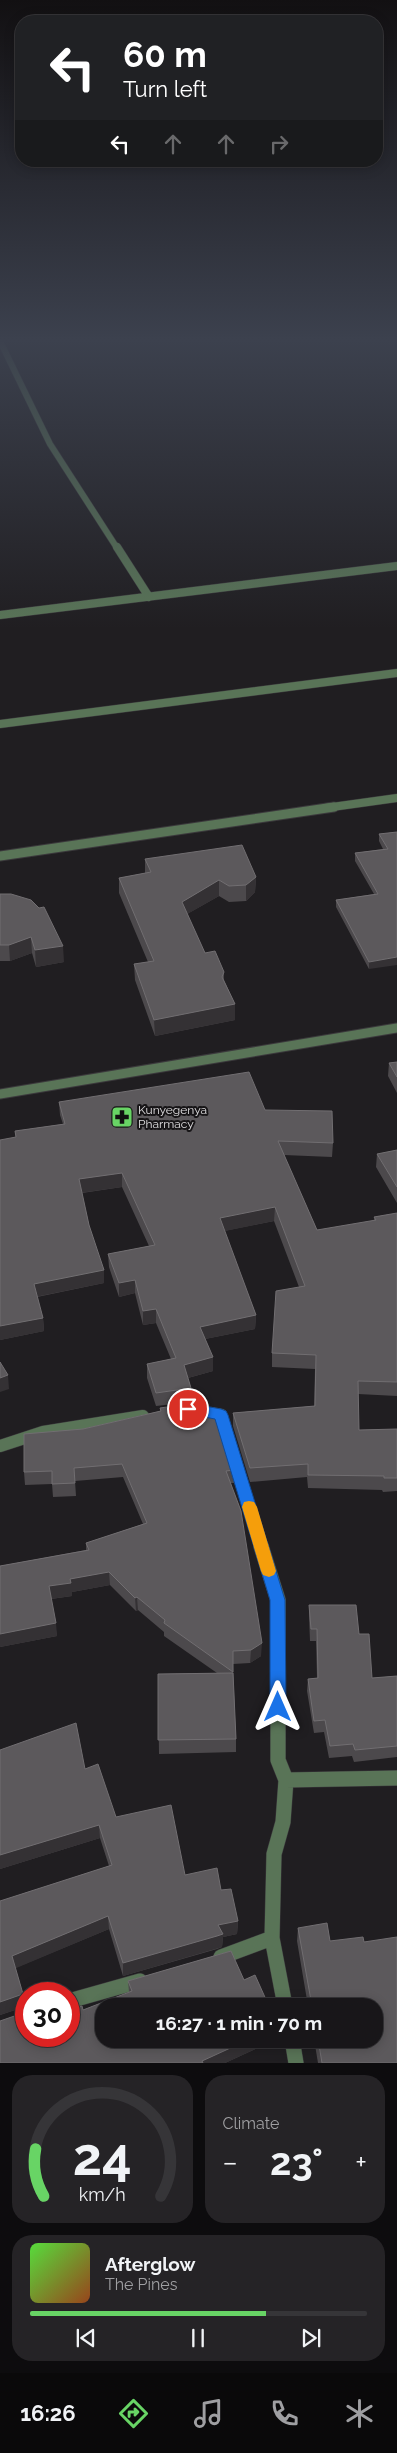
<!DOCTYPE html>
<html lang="en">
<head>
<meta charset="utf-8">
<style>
  :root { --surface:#181619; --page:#252326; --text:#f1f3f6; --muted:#9f9fa2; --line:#363538; --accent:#68d465 }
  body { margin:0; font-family:Raleway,sans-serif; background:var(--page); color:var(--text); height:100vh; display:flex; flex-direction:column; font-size:19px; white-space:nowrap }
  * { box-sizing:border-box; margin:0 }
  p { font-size:16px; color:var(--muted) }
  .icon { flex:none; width:28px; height:28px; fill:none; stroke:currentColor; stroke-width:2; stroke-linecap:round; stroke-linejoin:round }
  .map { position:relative; height:2063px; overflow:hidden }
  .sheet { display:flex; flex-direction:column; gap:12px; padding:12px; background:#0d0c0e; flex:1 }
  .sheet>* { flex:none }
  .hud { position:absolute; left:15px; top:15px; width:368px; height:152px; border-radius:20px; box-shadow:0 2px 12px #0003,0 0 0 1px var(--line); background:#202124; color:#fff; overflow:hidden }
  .speed { position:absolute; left:15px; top:1982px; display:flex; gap:10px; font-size:25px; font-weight:700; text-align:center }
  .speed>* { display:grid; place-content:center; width:65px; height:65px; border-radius:50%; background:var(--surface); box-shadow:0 2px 12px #0003,0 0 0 1px var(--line); line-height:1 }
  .speed .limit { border:8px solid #d22; background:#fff; color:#111 }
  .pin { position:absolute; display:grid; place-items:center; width:42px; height:42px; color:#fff; margin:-21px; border:2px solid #fff; border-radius:50%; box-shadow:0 1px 5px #0007 }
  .me { position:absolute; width:55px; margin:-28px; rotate:0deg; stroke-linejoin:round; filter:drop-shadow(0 0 4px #0008) }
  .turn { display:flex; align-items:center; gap:18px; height:105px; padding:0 25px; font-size:22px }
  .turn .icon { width:65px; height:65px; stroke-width:2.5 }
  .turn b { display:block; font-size:35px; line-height:42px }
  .lanes { display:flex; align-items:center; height:48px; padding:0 25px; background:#0003; justify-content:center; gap:25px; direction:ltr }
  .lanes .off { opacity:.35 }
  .big { font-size:38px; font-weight:700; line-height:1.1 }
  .sheet .widget { flex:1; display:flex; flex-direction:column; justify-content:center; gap:8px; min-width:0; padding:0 18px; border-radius:20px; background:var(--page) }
  .sheet .dial { align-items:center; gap:0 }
  .dial svg { height:130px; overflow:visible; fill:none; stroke:var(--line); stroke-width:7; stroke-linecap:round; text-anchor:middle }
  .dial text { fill:var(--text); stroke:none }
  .song { display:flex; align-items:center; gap:15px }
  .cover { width:60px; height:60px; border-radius:8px; background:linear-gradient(135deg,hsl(110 70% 55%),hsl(20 70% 35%)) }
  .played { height:5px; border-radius:2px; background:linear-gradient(90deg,var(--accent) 70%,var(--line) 70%) }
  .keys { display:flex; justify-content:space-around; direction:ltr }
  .heat { display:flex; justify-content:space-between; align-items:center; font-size:28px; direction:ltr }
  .sheet .tiles { flex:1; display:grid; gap:12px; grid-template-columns:1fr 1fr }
  .widget:last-child { grid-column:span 2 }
  .trip { position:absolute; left:95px; top:1998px; width:288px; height:50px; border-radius:20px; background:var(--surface); box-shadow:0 2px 12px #0003,0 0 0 1px var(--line); font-weight:700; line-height:50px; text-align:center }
  .menu { display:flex; height:80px; justify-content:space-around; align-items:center; background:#0a090a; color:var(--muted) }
  .menu .icon { width:35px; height:35px }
  .menu .on { color:var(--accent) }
  .menu b { font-size:22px; color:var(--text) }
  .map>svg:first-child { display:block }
</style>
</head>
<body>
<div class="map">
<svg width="397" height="2063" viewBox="0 0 397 2063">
  <rect width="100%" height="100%" fill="#201e21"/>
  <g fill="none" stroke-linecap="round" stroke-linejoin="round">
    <!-- lane-far1 casing -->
    <g stroke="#3b393c" stroke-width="9">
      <path id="lane-far1" d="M0,724L397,673
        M325,808L397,798"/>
    </g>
    <!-- lane casing -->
    <g stroke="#3b393c" stroke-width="11">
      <path id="lane" d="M0,856L334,807"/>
    </g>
    <!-- street-far4 casing -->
    <g stroke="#3b393c" stroke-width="7">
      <path id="street-far4" d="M0,341L50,444L117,548"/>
    </g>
    <!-- street-far3 casing -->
    <g stroke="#3b393c" stroke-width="9">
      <path id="street-far3" d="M117,547L149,597
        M0,615L397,566"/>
    </g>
    <!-- street-far2 casing -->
    <g stroke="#3b393c" stroke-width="11">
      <path id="street-far2" d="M0,1094L397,1028"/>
    </g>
    <!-- street-far1 casing -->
    <g stroke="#3b393c" stroke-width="13">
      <path id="street-far1" d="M184,1409L221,1415L262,1547
        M0,1446L43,1432L143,1416"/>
    </g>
    <!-- street casing -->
    <g stroke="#3b393c" stroke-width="16">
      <path id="street" d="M261,1546L278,1600V1760L286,1780
        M221,1957L272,1938
        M69,2001L140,1981
        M285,2006L272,1938L274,1854L283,1822L286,1780L397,1778
        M292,2039L296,2063"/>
    </g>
    <!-- lane-far1 -->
    <use href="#lane-far1" stroke="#597457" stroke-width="8"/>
    <!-- lane -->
    <use href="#lane" stroke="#597457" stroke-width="9"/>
    <!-- street-far4 -->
    <use href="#street-far4" stroke="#597457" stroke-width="6"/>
    <!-- street-far3 -->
    <use href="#street-far3" stroke="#597457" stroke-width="8"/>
    <!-- street-far2 -->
    <use href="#street-far2" stroke="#597457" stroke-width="9"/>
    <!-- street-far1 -->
    <use href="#street-far1" stroke="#597457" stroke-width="12"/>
    <!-- street -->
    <use href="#street" stroke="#597457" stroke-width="15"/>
  </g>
  <!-- wall -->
  <path fill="#4c494c" d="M397,832L369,969L336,907V900L374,894L355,861V853L383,849L379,841V834Z
    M145,859L256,877L255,892L246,901L229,902L219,896L187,914L205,953L224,972V980L235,1004V1020L155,1036L135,980L134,964L148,962L119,893V878L145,873Z
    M0,894L64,962L36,967L32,953L10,961H0Z
    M397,1062V1093L388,1076L389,1063Z
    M59,1102L265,1110L333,1143L332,1157L284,1155L317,1230L374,1221V1217L397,1213V1396L358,1394L359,1430L397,1429V1491L383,1492L382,1490L308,1488L307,1477L250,1482L233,1426V1413L314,1406L315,1369L272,1367V1353L299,1287L274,1221L224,1231L256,1315L255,1329L205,1339L213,1371L188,1378L191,1388V1402L156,1406L147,1378V1364L171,1359L156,1323L143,1325L135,1293L119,1297L109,1267L108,1254L149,1246L122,1187L82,1193L89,1225L104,1283L37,1297L43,1318L44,1331L0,1340L16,1138L15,1131L63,1124L60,1115Z
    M397,1150V1203L376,1167L377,1154Z
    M160,1408L200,1416L234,1470V1483H231L261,1656L250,1663L233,1664L236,1739V1752L159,1754L158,1674L217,1673L164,1636V1632L138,1610L136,1611L110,1585L72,1592V1596L51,1599L57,1636L0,1647V1566L86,1550V1543L143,1524L123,1477L75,1481L76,1496L53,1497L52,1484L25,1485L24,1472L83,1429L160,1411Z
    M309,1605L359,1634L372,1678L397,1676V1757L354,1762L352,1756L329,1758L324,1732L314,1733L307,1691L308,1679L317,1678L316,1641H310L309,1617Z
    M0,1750L85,1769L116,1817L185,1875L221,1890L238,1921L237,1934L223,1937L222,1947L217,1949L123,1976L109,1929L15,1968L23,1994L24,2007L0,2015V1901L109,1866L100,1838L0,1869Z
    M298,1928L330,1941L364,1942L397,2063H318L314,2039H374V2006H308L297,1941Z
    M231,1951L104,2039H266V2044L225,2063H0L26,2036L83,2010L129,1992L128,1981Z"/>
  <!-- shaded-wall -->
  <path fill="#343134" d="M256,877L255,892L246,901V885Z
    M219,880V896L182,917V902Z
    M31,937L32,953L10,961L9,945Z
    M63,946L64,962L36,967L35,950Z
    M397,957V965L369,969V962Z
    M235,1004V1020L155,1036L154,1020Z
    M122,1173V1187L80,1193L79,1179Z
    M275,1207L274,1221L220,1232V1218Z
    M104,1270V1283L35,1297L34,1284Z
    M135,1280V1293L119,1297V1283Z
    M156,1309V1323L143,1325V1311Z
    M256,1315L255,1329L200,1340V1327Z
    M43,1318L44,1331L0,1340V1326Z
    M213,1357V1371L184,1379V1365Z
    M8,1375L9,1389L0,1392V1378Z
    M109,1572L110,1585L72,1592V1596L50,1599L49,1586L70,1579Z
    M137,1597L138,1610L136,1611L135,1598Z
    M56,1623L57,1636L0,1647V1634Z
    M262,1643L261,1656L250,1663L251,1650Z
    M99,1825L100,1838L0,1869V1855Z
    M108,1916L109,1929L14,1969L12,1956Z
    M238,1921L237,1934L223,1937L222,1947L123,1976V1963L218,1925Z
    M23,1994L24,2007L0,2015V2002Z
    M250,2039H266V2044L225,2063H202V2061Z"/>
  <!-- building -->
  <path fill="#5c595c" stroke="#716e71" d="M397,832V957L369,962L336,900L378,894L355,853L388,849L379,834Z
    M242,845L256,877L246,885L229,886L219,880L182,902L205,953L215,951L224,972L222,977L235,1004L154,1020L134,964L154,961L119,878L151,872L145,859Z
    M0,894H11L31,900L39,908L44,907L63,946L35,950L31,937L9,945H0Z
    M397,1062V1077L389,1063Z
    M249,1072L265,1110L332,1111L333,1143L278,1141L317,1230L376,1220L374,1217L397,1213V1382L358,1381L359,1430L397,1429V1478H384V1476L308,1475V1464L250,1468L233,1413L315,1406L316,1355L272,1353L276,1291L305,1286L275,1207L220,1218L256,1315L200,1327L213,1357L184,1365L191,1388L156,1393L147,1364L176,1358L156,1309L143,1311L135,1280L119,1283L108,1254L155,1245L122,1173L79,1179L89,1225L104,1270L34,1284L43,1318L0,1326V1140L16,1137L15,1131L65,1124L59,1102Z
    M397,1150V1187L377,1154Z
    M0,1362L8,1375L0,1378Z
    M188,1404L196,1405L200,1416L217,1415L234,1470L226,1471L241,1511L262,1643L251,1650L233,1651V1672L164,1623L165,1620L137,1597L135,1598L109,1572L70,1579L71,1583L49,1586L56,1623L0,1634V1566L89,1550L86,1543L147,1523L122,1464L74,1468L75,1483L52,1484V1471L24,1472V1434L83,1429L161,1411L160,1408Z
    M309,1605H356L359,1634H369L372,1678L397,1676V1746L355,1750L353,1744L330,1746L325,1720L314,1721L308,1679L318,1678L317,1629H311Z
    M233,1673L236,1739L158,1740V1674Z
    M76,1723L85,1769L98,1764L116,1817L171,1805L185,1875L217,1868L221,1890L231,1889L238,1921L218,1925L223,1934L217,1936L123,1963L108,1916L12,1956L23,1994L0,2002V1901L112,1865L99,1825L0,1855V1750Z
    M327,1923L330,1941L363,1937L364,1942L397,1937V2063H322L318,2039H374V2006H312L298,1928Z
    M231,1951L244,1980L255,1975L268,2004L264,2006H104V2039H250L202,2061L203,2063H0V2021L26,2012V2036H69V2011L82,2006L83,2010L132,1991L128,1981Z"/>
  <!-- sky -->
  <linearGradient id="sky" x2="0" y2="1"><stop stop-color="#121012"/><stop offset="0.54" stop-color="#3c414e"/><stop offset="1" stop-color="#3c414e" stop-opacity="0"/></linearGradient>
  <rect width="397" height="629" fill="url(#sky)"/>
  <!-- route -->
  <path fill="#1a73e8" stroke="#114b97" d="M188,1403L221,1409L226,1411L228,1415L285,1600L286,1707L284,1712L278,1714L272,1712L270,1707V1600L215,1419L183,1413L181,1409L183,1405Z"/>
  <!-- slow -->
  <path fill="#f59e0b" d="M249,1501L254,1502L257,1507L276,1571L274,1575L269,1577L263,1575L261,1571L242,1507L244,1502Z"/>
  <!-- icons -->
  <defs>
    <g id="pharmacy-square" transform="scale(1.125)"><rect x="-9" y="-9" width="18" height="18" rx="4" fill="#68d465" stroke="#171517"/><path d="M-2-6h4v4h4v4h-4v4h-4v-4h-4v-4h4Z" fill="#111"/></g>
  </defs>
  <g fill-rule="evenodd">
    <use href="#pharmacy-square" x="122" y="1117"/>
  </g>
  <g text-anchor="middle" stroke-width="4" stroke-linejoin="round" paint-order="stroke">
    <!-- poi labels -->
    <g font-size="12" fill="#e0dfe1" stroke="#171517" text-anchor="start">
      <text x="138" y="1114">Kunyegenya<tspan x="138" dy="14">Pharmacy</tspan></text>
    </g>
  </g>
</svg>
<div class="speed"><div class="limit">30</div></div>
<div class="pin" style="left:188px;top:1409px;background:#d93025"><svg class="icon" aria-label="arrive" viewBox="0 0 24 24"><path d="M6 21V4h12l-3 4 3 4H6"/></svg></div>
<svg class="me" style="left:278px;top:1707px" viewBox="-20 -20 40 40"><path d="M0-17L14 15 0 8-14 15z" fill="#1a73e8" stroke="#fff" stroke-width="4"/></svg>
<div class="trip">16:27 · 1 min · 70 m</div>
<div class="hud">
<div class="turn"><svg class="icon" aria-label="left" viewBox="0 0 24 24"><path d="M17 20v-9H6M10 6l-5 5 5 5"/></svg><div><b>60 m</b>Turn left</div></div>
<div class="lanes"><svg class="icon" aria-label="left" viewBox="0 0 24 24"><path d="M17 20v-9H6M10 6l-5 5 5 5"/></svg><svg class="icon off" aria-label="ahead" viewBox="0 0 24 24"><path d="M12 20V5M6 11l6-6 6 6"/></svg><svg class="icon off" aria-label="ahead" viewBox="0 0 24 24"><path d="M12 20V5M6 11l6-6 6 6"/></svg><svg class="icon off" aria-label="right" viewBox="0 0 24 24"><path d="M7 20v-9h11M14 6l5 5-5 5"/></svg></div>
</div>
</div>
<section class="sheet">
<div class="tiles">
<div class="widget dial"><svg viewBox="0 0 100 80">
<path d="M14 69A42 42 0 1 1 86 69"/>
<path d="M14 69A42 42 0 0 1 9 40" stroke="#68d465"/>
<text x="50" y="56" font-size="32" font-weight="700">24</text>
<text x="50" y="72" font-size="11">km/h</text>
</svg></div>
<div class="widget"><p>Climate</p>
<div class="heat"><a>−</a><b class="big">23°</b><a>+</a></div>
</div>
<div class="widget">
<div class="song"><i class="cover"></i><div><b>Afterglow</b><p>The Pines</p></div></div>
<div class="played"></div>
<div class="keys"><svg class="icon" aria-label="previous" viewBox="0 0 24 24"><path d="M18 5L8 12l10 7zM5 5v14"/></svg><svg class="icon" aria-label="pause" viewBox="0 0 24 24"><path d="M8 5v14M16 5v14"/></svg><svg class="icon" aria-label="next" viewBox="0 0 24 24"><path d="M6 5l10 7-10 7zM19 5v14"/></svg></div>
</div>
</div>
</section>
<nav class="menu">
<b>16:26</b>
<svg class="icon on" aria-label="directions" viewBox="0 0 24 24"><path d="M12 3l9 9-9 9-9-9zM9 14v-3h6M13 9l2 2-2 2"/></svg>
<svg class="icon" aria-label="music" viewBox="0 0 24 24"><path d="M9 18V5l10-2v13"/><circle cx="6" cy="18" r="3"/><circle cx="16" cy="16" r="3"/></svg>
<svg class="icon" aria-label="phone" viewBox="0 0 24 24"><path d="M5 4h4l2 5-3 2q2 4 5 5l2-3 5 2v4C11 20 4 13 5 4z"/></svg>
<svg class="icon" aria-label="climate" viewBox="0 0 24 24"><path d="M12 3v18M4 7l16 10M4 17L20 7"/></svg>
</nav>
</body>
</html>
